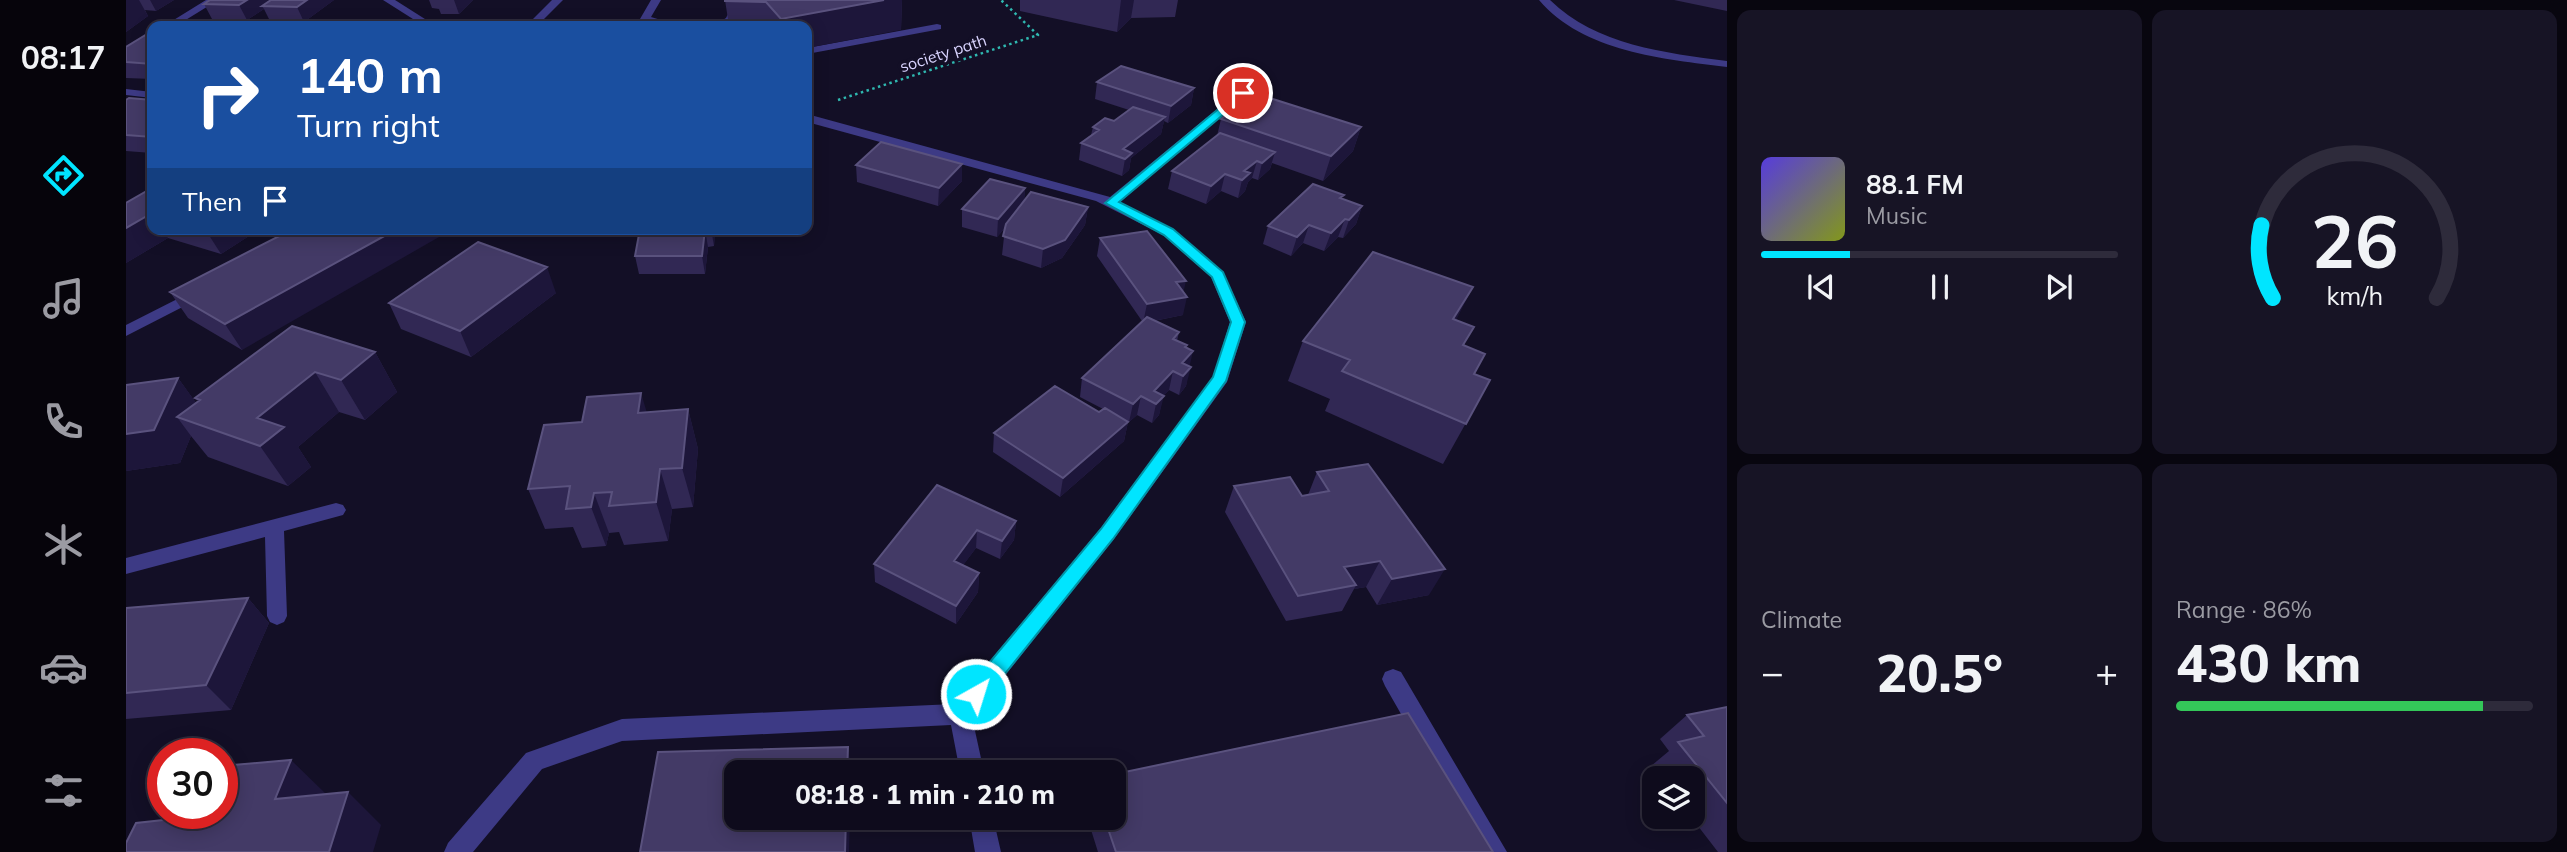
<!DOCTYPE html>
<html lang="en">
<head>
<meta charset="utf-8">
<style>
  :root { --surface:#0e0b1c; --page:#171425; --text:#f1f3f6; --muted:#9b9ba3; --line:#2e2b3b; --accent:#00e5ff }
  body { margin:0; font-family:Mulish,sans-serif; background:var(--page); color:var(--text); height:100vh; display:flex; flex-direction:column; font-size:26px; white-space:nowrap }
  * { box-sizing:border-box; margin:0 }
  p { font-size:23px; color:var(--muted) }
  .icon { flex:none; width:38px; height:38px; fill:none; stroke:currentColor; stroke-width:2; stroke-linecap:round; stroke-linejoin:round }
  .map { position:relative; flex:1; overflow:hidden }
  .drawer { display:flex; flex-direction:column; gap:10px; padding:10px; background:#08060f; width:840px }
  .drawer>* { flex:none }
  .banner { position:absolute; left:21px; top:21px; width:665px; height:214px; border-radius:14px; box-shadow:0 4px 18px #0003,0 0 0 2px var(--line); background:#1a4fa0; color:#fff; overflow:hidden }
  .fabs { position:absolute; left:1516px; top:766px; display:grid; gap:14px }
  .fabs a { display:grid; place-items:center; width:63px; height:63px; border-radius:14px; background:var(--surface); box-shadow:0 4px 18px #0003,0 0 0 2px var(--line); font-size:35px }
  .speed { position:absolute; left:21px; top:738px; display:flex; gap:14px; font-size:35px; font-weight:700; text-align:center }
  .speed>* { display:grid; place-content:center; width:91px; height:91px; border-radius:50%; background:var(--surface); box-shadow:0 4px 18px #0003,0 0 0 2px var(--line); line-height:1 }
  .speed .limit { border:10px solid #d22; background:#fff; color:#111 }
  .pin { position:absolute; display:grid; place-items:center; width:60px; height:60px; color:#fff; margin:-30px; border:4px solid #fff; border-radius:50%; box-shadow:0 2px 7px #0007 }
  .me { position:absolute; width:77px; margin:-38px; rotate:39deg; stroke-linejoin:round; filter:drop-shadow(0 0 5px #0008) }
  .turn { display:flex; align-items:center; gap:24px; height:147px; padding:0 35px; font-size:32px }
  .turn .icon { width:91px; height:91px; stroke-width:2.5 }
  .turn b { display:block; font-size:49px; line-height:60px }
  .then { display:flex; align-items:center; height:66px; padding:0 35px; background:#0003; gap:14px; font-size:26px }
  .big { font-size:52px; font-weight:800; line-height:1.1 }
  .drawer .tile { flex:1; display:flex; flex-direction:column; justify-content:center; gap:10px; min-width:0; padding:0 24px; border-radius:14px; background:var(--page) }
  .drawer .dial { align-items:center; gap:0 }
  .dial svg { height:182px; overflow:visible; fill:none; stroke:var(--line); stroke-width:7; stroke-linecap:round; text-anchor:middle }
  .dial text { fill:var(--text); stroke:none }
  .song { display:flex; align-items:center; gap:21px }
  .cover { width:84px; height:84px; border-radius:10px; background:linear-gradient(135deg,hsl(250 70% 55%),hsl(70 70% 35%)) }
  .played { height:7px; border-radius:4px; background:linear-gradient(90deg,var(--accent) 25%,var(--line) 25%) }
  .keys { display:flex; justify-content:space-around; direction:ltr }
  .heat { display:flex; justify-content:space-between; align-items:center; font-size:38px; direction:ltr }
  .charge { height:10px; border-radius:5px; background:linear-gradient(90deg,#34c759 86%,var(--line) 0) }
  .drawer .tiles { flex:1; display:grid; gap:10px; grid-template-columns:repeat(2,1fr) }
  .trip { position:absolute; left:598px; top:760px; width:402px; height:70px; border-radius:14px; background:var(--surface); box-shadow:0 4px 18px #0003,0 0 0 2px var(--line); font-weight:800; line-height:70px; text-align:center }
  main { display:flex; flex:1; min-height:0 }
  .dock { display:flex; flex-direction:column; width:126px; justify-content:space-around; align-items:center; background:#06040b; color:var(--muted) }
  .dock .icon { width:49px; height:49px }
  .dock .on { color:var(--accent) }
  .dock b { font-size:32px; color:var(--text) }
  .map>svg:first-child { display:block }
</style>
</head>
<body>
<main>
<nav class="dock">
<b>08:17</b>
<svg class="icon on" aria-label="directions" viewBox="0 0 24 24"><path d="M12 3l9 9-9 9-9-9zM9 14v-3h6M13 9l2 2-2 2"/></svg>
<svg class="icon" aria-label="music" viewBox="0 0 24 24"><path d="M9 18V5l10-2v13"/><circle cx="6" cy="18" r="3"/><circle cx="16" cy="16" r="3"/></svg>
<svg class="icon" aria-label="phone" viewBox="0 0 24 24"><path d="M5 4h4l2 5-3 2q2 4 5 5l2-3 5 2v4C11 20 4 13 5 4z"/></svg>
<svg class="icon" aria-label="climate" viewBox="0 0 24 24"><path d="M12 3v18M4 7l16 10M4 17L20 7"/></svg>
<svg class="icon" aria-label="car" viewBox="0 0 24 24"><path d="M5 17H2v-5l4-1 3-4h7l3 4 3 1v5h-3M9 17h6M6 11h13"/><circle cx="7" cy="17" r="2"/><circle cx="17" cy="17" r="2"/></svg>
<svg class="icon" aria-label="filters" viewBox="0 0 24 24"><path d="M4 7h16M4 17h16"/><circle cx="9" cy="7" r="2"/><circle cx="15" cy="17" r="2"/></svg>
</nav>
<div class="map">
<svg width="1601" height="852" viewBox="0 0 1601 852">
  <rect width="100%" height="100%" fill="#130f26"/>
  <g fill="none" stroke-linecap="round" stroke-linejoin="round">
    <!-- path -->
    <path stroke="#2fb8b0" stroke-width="2.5" stroke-dasharray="2.5 3.5" stroke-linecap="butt" d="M712,100L912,35L875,0"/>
    <!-- minor -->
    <path fill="#3d3a85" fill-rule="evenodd" d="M80,0H92L50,26H38Z
      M257,0H269L310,26H298Z
      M426,0H437L411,26H400Z
      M525,0H535L525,17L555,26H538L515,21L514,19Z
      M609,0H619C610,17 608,26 587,26L600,18Z
      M1413,0H1424C1470,45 1539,53 1601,61V67C1538,59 1457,52 1413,0Z
      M811,24L815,25V29L681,54V48Z
      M0,89L26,92V98L0,95Z
      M1113,91L1123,93L994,202L1047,229L1097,272L1120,322L1101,382L988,539L846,717L858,772H834L825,725L496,741L416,769L347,852H318L322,843L400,753L496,719L828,704L974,529L1087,377L1104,322L1085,277L1037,235L970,201L681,122V114L984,197Z
      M73,288L81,293L78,296L0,336V325Z
      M210,503L217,505L220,510L217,515L158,531L161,616L158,622L151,625L144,622L141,616L139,537L0,574V558Z
      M1267,669L1275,672L1381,852H1354L1259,686L1256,679L1259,672Z
      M843,817H867L875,852H849Z"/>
  </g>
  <!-- wall -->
  <path fill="#312854" d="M0,0H48L30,11L19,10L22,16L0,32Z
    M84,0H208L178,22L144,21L138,9L121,20L86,19L78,4Z
    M303,0H347L333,14H315L313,9L306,8Z
    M599,0H776L775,30L681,26H603Z
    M894,0H1052L1049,17L1005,18L991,32L894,11Z
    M1548,0H1601V11Z
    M26,31V79L0,78V47Z
    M971,82L1068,88L1065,105L1042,123L1038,121L1035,134L1005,158L1003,170L996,176L953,160L955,143L965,135L967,127L988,121L1003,110L969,99Z
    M0,100H26V153L0,151Z
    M1095,119L1235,127L1227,151L1197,181L1146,163L1144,169L1132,180L1126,178L1122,182L1119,191L1112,198L1095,191L1080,204L1042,189L1046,171L1091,136Z
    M730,165L836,181L812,206L731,182Z
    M26,188V229H134L95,254L42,238L0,263V203Z
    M899,188L898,201L962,207L959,225L936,258L915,268L876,255L879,228L871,237L836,227V209Z
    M1217,199L1236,206L1230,224L1217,238L1212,237L1198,251L1177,243L1165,256L1137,244L1142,226Z
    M167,229L116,350L62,318L44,292Z
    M514,229H589L588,246L582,247L579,274H513L509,256Z
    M601,229H614V234H602Z
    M974,238L1057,292V315L1028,321L1053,332L1051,341L1061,345L1060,348L1063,367L1060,386L1053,395L1043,390L1037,396L1033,415L1026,423L1011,415L1003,422H1002L998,441L934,497L867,452L868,433L973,412L977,409L954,397L956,378L1016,321L971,256Z
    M430,293L345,357L275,329L263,303Z
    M1330,320L1348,374L1364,380L1317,464L1199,411L1204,399L1162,381L1177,341Z
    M249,352L271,392L239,420L213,412L172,447L185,467L162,486L82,457L65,436L54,463L0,471V385L52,378L70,403L72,401L69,398Z
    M562,409L572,449L567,507L546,509L542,541L498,545L493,532L483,533L480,546L456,548L447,527L419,529L402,489L456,422L521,412Z
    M1191,472L1303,595L1251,605L1240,587L1228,589L1216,611L1160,621L1099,512L1108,486L1176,496L1182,495Z
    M811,485L890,521L888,540L874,559L850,548L837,565L853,573L852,592L830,624L749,582L748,564Z
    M122,598L143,623L105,710L0,719V608Z
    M1601,707V852H1592L1565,817H1566V779H1535L1525,766L1543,751L1534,739L1561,715Z
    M961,817H989L1367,852H972Z"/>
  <!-- shaded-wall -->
  <path fill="#1d163a" d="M0,0H13L22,16L0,32Z
    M24,0H48L30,11Z
    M121,0H151L136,6L138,9L121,20L113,5Z
    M181,0H208L178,22L171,7Z
    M328,0H347L333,14Z
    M758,0H776L775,30L681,48V26H656L655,19Z
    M995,0H1008L1005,18L991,32Z
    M1068,88L1065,105L1042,123L1045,106Z
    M1039,117L1035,134L1005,158L1003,170L996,176L999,159L997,149Z
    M1235,127L1227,151L1197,181L1205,156Z
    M1149,152L1144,169L1132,180L1136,163Z
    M1131,161L1126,178L1122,182L1119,191L1112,198L1118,171Z
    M836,164V181L812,206L813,188Z
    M1099,174L1095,191L1080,204L1085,186Z
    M899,188L898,206L871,237L872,219Z
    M1236,206L1230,224L1217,238L1223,220Z
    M962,207L959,225L936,258L915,268L917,249Z
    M26,213V229H36L42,238L0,263V228Z
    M1219,219L1212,237L1198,251L1205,233Z
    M1183,225L1177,243L1165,256L1171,237Z
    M79,229H134L95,254Z
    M271,229H327L116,350L99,324Z
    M579,229L582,247L579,274L576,256Z
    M585,229L590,230L588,246Z
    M421,267L430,293L345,357L334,331Z
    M1060,281L1056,298L1061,297L1057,315L1017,323L1021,304L1050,282Z
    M1347,287L1327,326V319Z
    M1061,345L1057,363L1067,351L1063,369L1056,364L1059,347Z
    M249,352L271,392L239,420L215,380Z
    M1065,367L1060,386L1053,395L1057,376Z
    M1047,371L1043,390L1030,404L1028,391Z
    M189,372L213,412L172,447L185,467L162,486L134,446L131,418Z
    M52,378L76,411L51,417L65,436L54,463L0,471V434Z
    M515,393L527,433L512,413Z
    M1015,396L1011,415L1003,422L1007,404Z
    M1038,396L1033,415L1026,423L1030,404Z
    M562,409L572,449L567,507L556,468Z
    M1002,422L998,441L934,497L937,478Z
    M534,469L546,509L542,541L530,502Z
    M468,493L483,533L480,546L465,507Z
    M890,521L888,540L874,559L876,541Z
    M851,530L850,548L827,579L828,561Z
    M1254,561L1240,587L1228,589L1230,585L1218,567Z
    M1319,569L1303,595L1251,605L1266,579Z
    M853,573L852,592L830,624V606Z
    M122,598L143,623L105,710L80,685Z
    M722,747L725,770V772H721Z
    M165,760L200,794L149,799Z
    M222,792L255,825L247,852H203Z
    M720,817H724L723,852H719Z"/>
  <!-- building -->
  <path fill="#433a66" stroke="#5a527e" stroke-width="2" d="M84,0H121L113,5L78,4Z
    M145,0H181L171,7L136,6Z
    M599,0H758L655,19L640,2L599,1Z
    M26,31V64L0,62V47Z
    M995,66L1068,88L1045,106L971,82Z
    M1128,93L1235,127L1205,156L1095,119Z
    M3,98L26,100V137L0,135V100Z
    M1007,107L1039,117L997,149L1006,153L999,159L955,143L973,130L967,127L979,118L988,121Z
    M1094,133L1149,152L1136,163L1131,161L1118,171L1124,173L1116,180L1099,174L1085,186L1046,171Z
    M755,142L836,164L813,188L730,165Z
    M864,179L899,188L872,219L836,209Z
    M1187,184L1218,195L1214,198L1236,206L1223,220L1219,219L1205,233L1183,225L1171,237L1142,226Z
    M26,188V213L0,228V203Z
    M905,192L962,207L939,240L917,249L877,236L880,224Z
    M167,229H271L99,324L44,292Z
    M514,229H579L576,256H509Z
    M1021,231L1060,281L1050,282L1061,297L1021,304L974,238Z
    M352,242L421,267L334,331L263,303Z
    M1247,252L1347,287L1327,319L1348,327L1337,345L1359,354L1348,374L1364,380L1340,424L1216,371L1224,360L1177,341Z
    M1021,317L1053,332L1047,339L1061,345L1059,347L1067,351L1056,363L1065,367L1057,376L1047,371L1028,391L1038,396L1030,404L1015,396L1007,404L956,378Z
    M166,326L249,352L215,380L189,372L131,418L158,427L134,446L51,417L74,400L69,398Z
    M52,378L28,430L0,434V385Z
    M929,386L973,412L979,408L1002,422L937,478L868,433Z
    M515,393L512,413L562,409L556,468L534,469L530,502L483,506L486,492L468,493L465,507L440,509L444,486L402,489L418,425L456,422L461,397Z
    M1242,464L1319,569L1266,579L1254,561L1218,567L1230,585L1172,596L1108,486L1164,477L1176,496L1203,491L1191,472Z
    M811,485L890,521L876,541L851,530L828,561L853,573L830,606L748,564Z
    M122,598L80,685L0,693V608Z
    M1601,707V803L1552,742L1578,736L1561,715Z
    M1282,713L1367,852H990L978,817H989V774Z
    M722,747L721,772H611V817H720L719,852H514L532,752Z
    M165,760L149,799L222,792L203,852H0V843L10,823L65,817L67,814H96V766Z"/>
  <!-- route -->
  <path fill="#00e5ff" stroke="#0095a6" stroke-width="2" d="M1114,91L1123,93L993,202L1047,229L1097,272L1119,322L1100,381L987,539L858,700L850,703L843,700L840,694L843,687L975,529L1087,377L1105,322L1086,277L1038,235L979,203Z"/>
  <g text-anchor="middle" stroke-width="7" stroke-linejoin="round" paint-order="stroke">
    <!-- far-street labels -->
    <g font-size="16" fill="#d9d4ff" stroke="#130f26">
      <text transform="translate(817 53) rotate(-18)" y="6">society path</text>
    </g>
  </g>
</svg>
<div class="fabs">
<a><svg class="icon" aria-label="layers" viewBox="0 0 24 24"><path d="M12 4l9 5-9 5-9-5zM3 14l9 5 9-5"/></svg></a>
</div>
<div class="speed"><div class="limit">30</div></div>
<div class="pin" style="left:1117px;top:93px;background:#d93025"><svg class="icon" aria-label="arrive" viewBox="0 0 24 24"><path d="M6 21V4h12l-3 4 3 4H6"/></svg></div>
<svg class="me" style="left:850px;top:694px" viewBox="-20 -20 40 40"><circle r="17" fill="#00e5ff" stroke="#fff" stroke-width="3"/><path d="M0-11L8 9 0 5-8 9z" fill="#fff"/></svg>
<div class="trip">08:18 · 1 min · 210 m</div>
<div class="banner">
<div class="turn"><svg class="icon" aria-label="right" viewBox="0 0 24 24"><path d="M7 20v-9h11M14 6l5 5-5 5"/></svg><div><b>140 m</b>Turn right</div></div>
<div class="then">Then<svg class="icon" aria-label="arrive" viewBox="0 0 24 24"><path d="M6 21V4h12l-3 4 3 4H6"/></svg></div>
</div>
</div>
<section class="drawer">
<div class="tiles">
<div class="tile">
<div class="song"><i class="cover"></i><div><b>88.1 FM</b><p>Music</p></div></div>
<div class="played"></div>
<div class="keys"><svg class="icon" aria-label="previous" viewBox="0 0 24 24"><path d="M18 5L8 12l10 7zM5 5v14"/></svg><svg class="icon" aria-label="pause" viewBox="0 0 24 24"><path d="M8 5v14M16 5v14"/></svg><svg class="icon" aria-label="next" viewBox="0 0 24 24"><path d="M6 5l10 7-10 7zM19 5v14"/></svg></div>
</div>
<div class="tile dial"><svg viewBox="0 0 100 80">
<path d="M14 69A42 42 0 1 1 86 69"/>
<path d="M14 69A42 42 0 0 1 9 37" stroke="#00e5ff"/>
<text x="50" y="56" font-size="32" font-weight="700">26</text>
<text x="50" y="72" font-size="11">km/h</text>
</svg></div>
<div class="tile"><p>Climate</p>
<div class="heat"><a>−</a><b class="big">20.5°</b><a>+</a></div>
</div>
<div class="tile"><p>Range · 86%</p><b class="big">430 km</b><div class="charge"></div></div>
</div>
</section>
</main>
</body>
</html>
